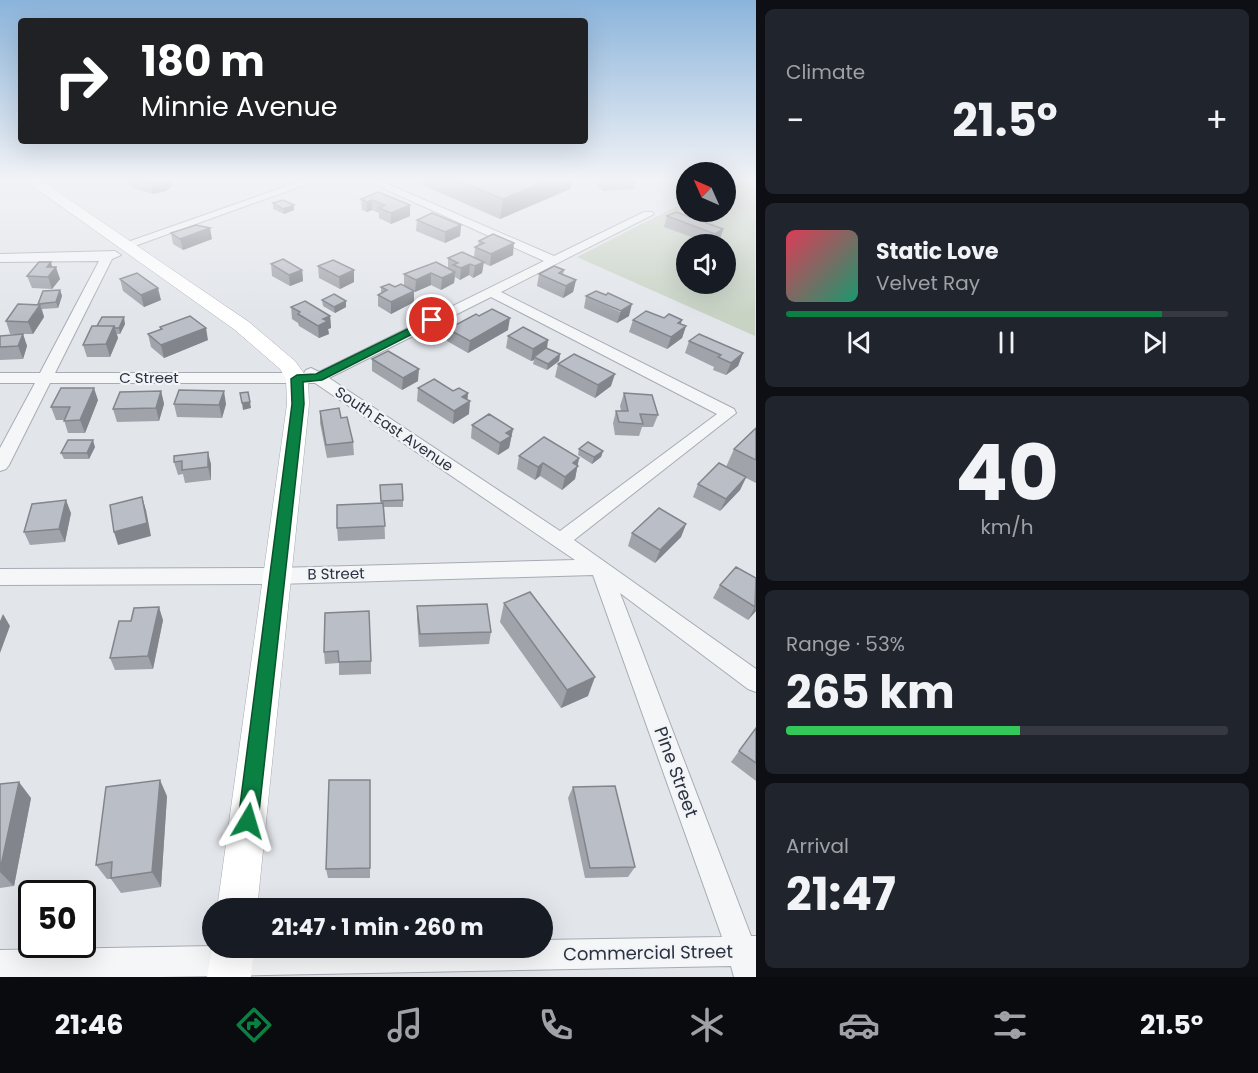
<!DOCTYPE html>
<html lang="en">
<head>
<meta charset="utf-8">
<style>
  :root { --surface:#171b24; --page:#20242c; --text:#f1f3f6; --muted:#9ea1a6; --line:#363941; --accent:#0b8043 }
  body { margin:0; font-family:Poppins,sans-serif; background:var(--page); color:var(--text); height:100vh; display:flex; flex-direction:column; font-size:22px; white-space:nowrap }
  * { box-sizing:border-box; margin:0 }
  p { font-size:20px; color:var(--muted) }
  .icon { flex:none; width:33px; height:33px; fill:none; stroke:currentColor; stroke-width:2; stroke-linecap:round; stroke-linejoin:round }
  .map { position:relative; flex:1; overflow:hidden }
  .panel { display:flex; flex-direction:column; gap:9px; padding:9px; background:#0d0f14; width:502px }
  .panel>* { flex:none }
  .guide { position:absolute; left:18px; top:18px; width:570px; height:126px; border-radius:6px; box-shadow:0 6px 24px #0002; background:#202124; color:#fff; overflow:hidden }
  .needle { width:39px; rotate:315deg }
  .buttons { position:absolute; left:676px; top:162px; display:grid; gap:12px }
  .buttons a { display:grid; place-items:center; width:60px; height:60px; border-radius:50%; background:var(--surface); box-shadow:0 6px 24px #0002; font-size:30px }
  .speed { position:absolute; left:18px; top:880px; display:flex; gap:12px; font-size:30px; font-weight:700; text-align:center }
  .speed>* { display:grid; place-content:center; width:78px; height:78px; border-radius:50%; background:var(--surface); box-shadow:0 6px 24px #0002; line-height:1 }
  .speed .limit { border:3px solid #111; border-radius:9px; background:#fff; color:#111 }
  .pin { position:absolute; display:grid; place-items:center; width:51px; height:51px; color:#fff; margin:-26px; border:3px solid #fff; border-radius:50%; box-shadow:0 2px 6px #0007 }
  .me { position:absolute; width:66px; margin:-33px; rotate:7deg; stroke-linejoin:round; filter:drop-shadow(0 0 4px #0008) }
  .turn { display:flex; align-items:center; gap:21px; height:126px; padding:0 24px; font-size:27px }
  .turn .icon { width:78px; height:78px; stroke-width:2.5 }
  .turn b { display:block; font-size:42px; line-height:51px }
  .big { font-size:45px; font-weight:700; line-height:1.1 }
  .panel .card { flex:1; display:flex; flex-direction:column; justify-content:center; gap:9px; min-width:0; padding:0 21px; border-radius:9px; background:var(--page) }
  .panel .dial { align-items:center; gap:0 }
  .dial b { font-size:78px; line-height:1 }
  .song { display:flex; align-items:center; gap:18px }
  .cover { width:72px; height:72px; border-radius:9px; background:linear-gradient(135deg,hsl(350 70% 55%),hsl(160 70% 35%)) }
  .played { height:6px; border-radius:3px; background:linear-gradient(90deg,var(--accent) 85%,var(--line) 85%) }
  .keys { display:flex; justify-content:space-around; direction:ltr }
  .heat { display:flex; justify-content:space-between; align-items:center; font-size:33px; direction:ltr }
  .charge { height:9px; border-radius:4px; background:linear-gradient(90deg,#34c759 53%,var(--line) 0) }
  .trip { position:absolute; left:202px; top:898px; width:351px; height:60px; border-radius:30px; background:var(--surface); box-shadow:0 6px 24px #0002; font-weight:700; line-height:60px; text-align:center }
  .tab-bar { display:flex; height:96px; justify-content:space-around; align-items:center; background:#090b0e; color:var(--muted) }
  .tab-bar .icon { width:42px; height:42px }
  .tab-bar .selected { color:var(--accent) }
  .tab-bar b { font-size:27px; color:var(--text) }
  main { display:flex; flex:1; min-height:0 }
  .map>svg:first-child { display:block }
</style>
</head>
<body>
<main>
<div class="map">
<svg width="756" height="977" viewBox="0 0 756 977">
  <rect width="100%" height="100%" fill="#e2e5ea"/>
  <!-- green -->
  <path fill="#c8d3c4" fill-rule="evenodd" d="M731,179H755V336L577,257L687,201V212H726V181ZM687,244H726V284H687Z"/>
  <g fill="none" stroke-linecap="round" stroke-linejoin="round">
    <!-- street casing -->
    <g stroke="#a7acb4" stroke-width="2">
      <path id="street" d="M307,179H321L129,248L125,249L119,245Z
        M363,179H376L554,256L644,212H652L654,214L501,292L734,409L736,413L574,540L756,669V692L748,689L620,593L751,936H756V977H734L731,966L162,977H0V950L213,946V948H543V940L722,937L593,575L276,584L0,585V569L276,568L575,560L315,383H50L9,465L6,469L0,471V448L35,383H0V373H40L99,261L0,262V254L115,251L121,255L112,259L55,373H304L306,370L311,368L319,372L544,261ZM491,297L717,414L560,531L329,378Z"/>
    </g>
    <!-- secondary casing -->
    <g stroke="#a7acb4" stroke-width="1">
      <path id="secondary" d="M23,179H39L249,322L295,361L308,379L309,404L257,909H217L287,404L286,379L280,369L235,330Z
        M213,946V948H254L251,977H207Z"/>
    </g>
    <!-- street -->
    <use href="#street" fill="#f5f6f8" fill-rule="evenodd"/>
    <!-- secondary -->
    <use href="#secondary" fill="#fff" fill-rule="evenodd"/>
  </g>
  <!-- wall -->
  <path fill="#a0a3aa" d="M126,179H171L172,186L166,191L153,194L136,189L129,185L128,181Z
    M418,179H573L570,189L500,219L418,183Z
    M590,179H636L634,189L603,191Z
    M378,192L410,205V216L391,224L379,218V213L372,210L367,212L362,210L361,199Z
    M273,203L294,210L284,214L273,209Z
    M667,216L723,229L720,240L711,244L664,227Z
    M417,220L461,225L460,236L445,243L416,231Z
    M171,233L212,239L183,250L173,244Z
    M479,241L513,255L490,266L483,263L482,273L473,278L469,275L460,280L455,277L454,283L441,290L431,285L415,292L414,291V302L391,314L378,306V295L381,293V287L404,285V274L448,268V258H474L475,247L478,246Z
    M271,264L302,270L303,281L290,286L272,276Z
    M318,266L354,282L340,289L319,278Z
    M52,267L60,279L52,289L32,288L27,276Z
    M564,270L563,275L576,280L573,292L563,298L537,286L539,274Z
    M120,279L161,300L144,307L123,291Z
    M60,290L62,296L58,308L42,309L44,317L33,334H10L6,321L39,305L38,304Z
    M586,296L629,316L617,323L584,308Z
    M322,300L346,307L335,313L323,306Z
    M291,307L330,316L331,328L328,329L329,334L319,338L299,326L298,323L292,319Z
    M664,318L686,326L682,338L667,349L629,332L633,320Z
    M125,324L120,334H117L118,338L110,357H87L83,345L92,326Z
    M160,327L208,340L164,358L151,347L148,334L160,330Z
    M448,329L508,330L468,353L447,341Z
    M23,334L27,346L23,359L0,360V336Z
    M508,336L548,340L547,349L560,354L559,361L547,370L533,364L534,360L531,361L506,348Z
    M689,341L743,353L738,366L726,375L713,370L714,367L685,353Z
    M372,359L418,381L402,390L372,371Z
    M558,364L611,386L595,398L555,377Z
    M418,388L468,393L467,400L469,414L453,424L417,401Z
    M161,391L164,404L159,421L117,422L113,409Z
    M624,393L658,415L653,427H642L639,436L615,435L613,423L616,411H621L620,406Z
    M98,400L85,433H68L64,420H56L51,407Z
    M174,404H226L222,418L177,417Z
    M320,411L341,418L353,442L354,455L327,458L320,423Z
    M472,425L513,429L509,448L498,455L471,438Z
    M756,428V483L746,478L740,490L720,511L693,497L698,484L726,467L734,449Z
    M95,447L89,459H64L61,453Z
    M579,449L603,451L601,457L592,464L578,455Z
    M174,456L211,464V480L185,483L183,474L178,475L174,462Z
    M519,456L579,458L575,479L562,490L540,476L535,480L517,469Z
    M380,485L403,500V507H384L385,539L338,541L337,528L381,503Z
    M71,513L65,542L30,545L24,532Z
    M686,524L681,537L655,563L628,546L632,533Z
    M756,578V611L748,620L713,598L720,585Z
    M504,603L588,696L561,708L500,622Z
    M417,606L491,632L489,644L419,647L417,619Z
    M325,613L371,661V674L339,675V663L325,664L324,652Z
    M163,620L153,669L115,670L110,658Z
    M756,728V781L731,762Z
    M370,780V878H328L326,869Z
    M0,784L31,798L14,886L0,888Z
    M573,787L635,867L628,877L585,878L568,798Z
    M167,796L161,887L121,893L111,879H107L96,865Z"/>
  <!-- shaded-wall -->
  <path fill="#82858b" d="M150,179H171L172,186L166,191L153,194Z
    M551,179H573L570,189L500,219L503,199Z
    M372,200V210L367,212V202Z
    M294,205V210L284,214L283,209Z
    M410,205V216L391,224V213Z
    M461,225L460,236L445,243V232Z
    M210,228L212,239L183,250L180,239Z
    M723,229L720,240L711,244L715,234Z
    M514,243L513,255L490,266L491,254Z
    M51,262L53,271L56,267L60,279L52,289L48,277L47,267Z
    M484,262L482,273L473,278L475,266Z
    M470,264L469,275L460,280L461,268Z
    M302,270L303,281L290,286L289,275Z
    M354,270V282L340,289L339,277Z
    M455,272L454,283L441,290L442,278Z
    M431,273V285L415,292L416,280Z
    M576,280L573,292L563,298L566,286Z
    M158,288L161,300L144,307L141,295Z
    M60,290L62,296L58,308L56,302Z
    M414,291V302L391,314V302Z
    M346,301V307L335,313L334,307Z
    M632,304L629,316L617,323L621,311Z
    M40,305L44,317L33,334L28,322Z
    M330,316L331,328L328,329L329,334L319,338L318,326L323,319Z
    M124,317L125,324L120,334L119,328Z
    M510,318L508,330L468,353L470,341Z
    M682,320L678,332L686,326L682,338L667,349L671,337L678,323Z
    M114,326L118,338L110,357L106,344Z
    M206,328L208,340L164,358L161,345Z
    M23,334L27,346L23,359L18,346Z
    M548,340L546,352L534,357V360L531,361L533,349Z
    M743,353L738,366L726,375L731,363Z
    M560,354L559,361L547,370L548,364Z
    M419,369L418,381L402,390L403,378Z
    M615,374L611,386L595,398L598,385Z
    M94,388L98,400L85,433L80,420Z
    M161,391L164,404L159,421L156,408Z
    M224,391L226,404L222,418L219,405Z
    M468,393L467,404L470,401L469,414L453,424L454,411L462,397Z
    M250,402L251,408L243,410L242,403Z
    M513,429L509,448L498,455L500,443L506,433Z
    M93,440L95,447L89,459L87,453Z
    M603,451L601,457L592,464L594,457Z
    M208,452L211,464V480L208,467Z
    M579,458L575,479L562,490L565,477L573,463Z
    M543,463L540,476L535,480L538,467Z
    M746,477L740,490L720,511L726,499Z
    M142,497L146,510L151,536L118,545L114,532Z
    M66,500L71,513L65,542L59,529Z
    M686,524L681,537L655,563L660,550Z
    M159,607L163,620L153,669L148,656Z
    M755,607L756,611L748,620Z
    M3,614L10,626L0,653V621Z
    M595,677L588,696L561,708L567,690Z
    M160,780L167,796L161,887L152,872Z
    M19,782L31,798L14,886L0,872Z"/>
  <!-- building -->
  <path fill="#babec6" stroke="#82858b" stroke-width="1.5" d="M455,179H551L503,199Z
    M378,192L410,205L391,213L379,208L385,205L372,200L367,202L361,199Z
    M283,200L294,205L283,209L273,203Z
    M676,212L723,229L715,234L667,216Z
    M432,213L461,225L445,232L417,220Z
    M196,225L210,228L180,239L171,233Z
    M493,234L514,243L491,254L475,247L484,243L479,241Z
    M462,252L484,262L475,266L470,264L461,268L453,265L458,263L448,258Z
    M283,259L302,270L289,275L271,264Z
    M333,260L354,270L339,277L318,266Z
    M39,262H51L47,267H56L48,277L27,276Z
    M436,262L455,272L442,278L431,273L416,280L404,274Z
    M554,266L564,270L559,273L576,280L566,286L539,274Z
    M137,273L158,288L141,295L120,279Z
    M389,284L395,287L401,284L414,291L391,302L378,295L387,290L381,287Z
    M60,290L56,302L38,304L43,291Z
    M596,291L606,295L608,293L632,304L621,311L586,296Z
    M334,294L346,301L334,307L322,300Z
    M305,301L330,316L323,319L328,321L318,326L298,314L300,312L291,307Z
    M18,304L40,305L28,322L6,321Z
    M492,309L510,318L470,341L448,329L476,314L479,316Z
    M646,311L664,318L669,314L682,320L678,323L686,326L671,337L633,320Z
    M190,316L206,328L161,345L148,334L162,329L160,327Z
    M102,317H124L119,328H115L114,326H97Z
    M92,326H114L106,344L83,345Z
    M523,327L548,340L533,349L508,336Z
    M23,334L18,346L0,347V336Z
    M699,334L743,353L731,363L718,357L721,355L689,341Z
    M546,348L560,354L548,364L534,357Z
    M388,351L419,369L403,378L372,359Z
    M574,354L615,374L598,385L558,364Z
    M434,379L453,391L459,388L468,393L462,397L470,401L454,411L418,388Z
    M61,388H94L80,420L64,421L70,407H51Z
    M179,390L224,391L219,405L174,404Z
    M161,391L156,408L113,409L120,392Z
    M248,392L250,402L242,403L240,393Z
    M624,393L652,395L658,415L640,414L643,424L619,422L616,411H628Z
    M339,408L341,418L347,417L353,442L326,445L320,411Z
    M489,414L513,429L506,433L511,436L500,443L472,425Z
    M756,428V460L734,449Z
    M544,437L579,458L573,463L578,466L565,477L543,463L538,467L519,456Z
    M68,440H93L87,453H61Z
    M588,442L603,451L594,457L579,449Z
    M208,452V467L182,470V461L174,462V456Z
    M719,463L746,477L726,499L698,484Z
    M402,484L403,500L381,501L380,485Z
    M142,497L147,523L114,532L110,505Z
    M66,500L59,529L24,532L32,504Z
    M383,503L385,526L337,528V505Z
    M659,508L686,524L660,550L632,533Z
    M736,567L756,578L755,607L720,585Z
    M530,592L595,677L567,690L504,603Z
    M487,604L491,632L420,634L417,606Z
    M159,607L148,656L110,658L119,621H131L134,608Z
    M369,611L371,661L339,662L338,651L324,652L325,613Z
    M756,728V763L739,751Z
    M160,780L152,872L111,878L112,862L96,865L106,787Z
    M329,780H370V868L326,869Z
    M19,782L0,870V784Z
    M615,786L635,867L590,868L573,787Z"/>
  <!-- sky -->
  <linearGradient id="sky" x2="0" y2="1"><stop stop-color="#8bb4db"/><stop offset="0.57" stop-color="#f2f3f6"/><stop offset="1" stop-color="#f2f3f6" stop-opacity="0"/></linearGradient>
  <rect width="756" height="316" fill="url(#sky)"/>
  <!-- route -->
  <path fill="#0b8043" stroke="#07532c" stroke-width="1.5" d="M432,317L437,320L436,322L322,380L303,382L304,404L258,821L255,828L248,831L241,828L238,821L292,404L291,379L297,375L316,374Z"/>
  <g text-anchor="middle" stroke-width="4.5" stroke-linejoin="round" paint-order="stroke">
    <!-- street labels -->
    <g font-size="15" fill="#2b3341" stroke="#f2f4f7">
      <text x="149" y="383">C Street</text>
      <text transform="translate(394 429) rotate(34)" y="5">South East Avenue</text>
      <text transform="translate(336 574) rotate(-1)" y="5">B Street</text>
    </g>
    <!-- near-street labels -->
    <g font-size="18" fill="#2b3341" stroke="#f2f4f7">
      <text transform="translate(676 772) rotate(70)" y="6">Pine Street</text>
      <text transform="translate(648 953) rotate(-1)" y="6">Commercial Street</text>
    </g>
  </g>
</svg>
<div class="buttons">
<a><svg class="needle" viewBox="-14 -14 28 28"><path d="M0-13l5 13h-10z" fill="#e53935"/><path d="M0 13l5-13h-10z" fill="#9ea1a6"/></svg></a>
<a><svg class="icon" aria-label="sound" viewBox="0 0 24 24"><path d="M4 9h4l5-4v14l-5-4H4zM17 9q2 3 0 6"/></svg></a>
</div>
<div class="speed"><div class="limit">50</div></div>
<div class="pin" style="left:432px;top:320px;background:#d93025"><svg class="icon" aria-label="arrive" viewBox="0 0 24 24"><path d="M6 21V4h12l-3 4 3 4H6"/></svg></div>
<svg class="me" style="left:248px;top:821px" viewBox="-20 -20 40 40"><path d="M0-17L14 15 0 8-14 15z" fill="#0b8043" stroke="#fff" stroke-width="4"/></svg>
<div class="trip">21:47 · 1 min · 260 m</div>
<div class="guide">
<div class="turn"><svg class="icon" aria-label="right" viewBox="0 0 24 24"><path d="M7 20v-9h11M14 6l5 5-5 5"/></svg><div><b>180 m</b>Minnie Avenue</div></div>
</div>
</div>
<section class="panel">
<div class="card"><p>Climate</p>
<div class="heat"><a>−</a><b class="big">21.5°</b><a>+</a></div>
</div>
<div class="card">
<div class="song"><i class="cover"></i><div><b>Static Love</b><p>Velvet Ray</p></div></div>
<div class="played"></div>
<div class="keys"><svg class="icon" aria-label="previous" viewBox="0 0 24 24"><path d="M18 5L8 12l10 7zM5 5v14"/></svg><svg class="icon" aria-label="pause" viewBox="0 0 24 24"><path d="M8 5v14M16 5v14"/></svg><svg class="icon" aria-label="next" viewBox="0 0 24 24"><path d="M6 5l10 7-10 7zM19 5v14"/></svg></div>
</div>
<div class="card dial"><b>40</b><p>km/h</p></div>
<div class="card"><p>Range · 53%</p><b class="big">265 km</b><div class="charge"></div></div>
<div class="card"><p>Arrival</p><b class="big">21:47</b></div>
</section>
</main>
<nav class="tab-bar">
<b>21:46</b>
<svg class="icon selected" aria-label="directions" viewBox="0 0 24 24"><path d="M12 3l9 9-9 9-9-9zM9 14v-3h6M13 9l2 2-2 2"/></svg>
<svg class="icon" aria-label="music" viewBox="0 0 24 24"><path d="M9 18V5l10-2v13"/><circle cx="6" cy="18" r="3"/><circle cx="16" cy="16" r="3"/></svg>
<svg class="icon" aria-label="phone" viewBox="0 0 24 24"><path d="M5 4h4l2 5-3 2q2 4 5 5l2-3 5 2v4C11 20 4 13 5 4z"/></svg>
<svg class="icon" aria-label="climate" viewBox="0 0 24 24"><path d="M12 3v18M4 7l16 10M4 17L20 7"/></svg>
<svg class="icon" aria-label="car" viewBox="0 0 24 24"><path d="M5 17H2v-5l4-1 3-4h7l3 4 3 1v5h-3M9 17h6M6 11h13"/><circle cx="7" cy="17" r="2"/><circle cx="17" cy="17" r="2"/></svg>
<svg class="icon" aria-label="filters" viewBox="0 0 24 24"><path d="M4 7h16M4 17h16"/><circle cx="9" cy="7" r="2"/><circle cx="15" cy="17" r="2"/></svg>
<b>21.5°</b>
</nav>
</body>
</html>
